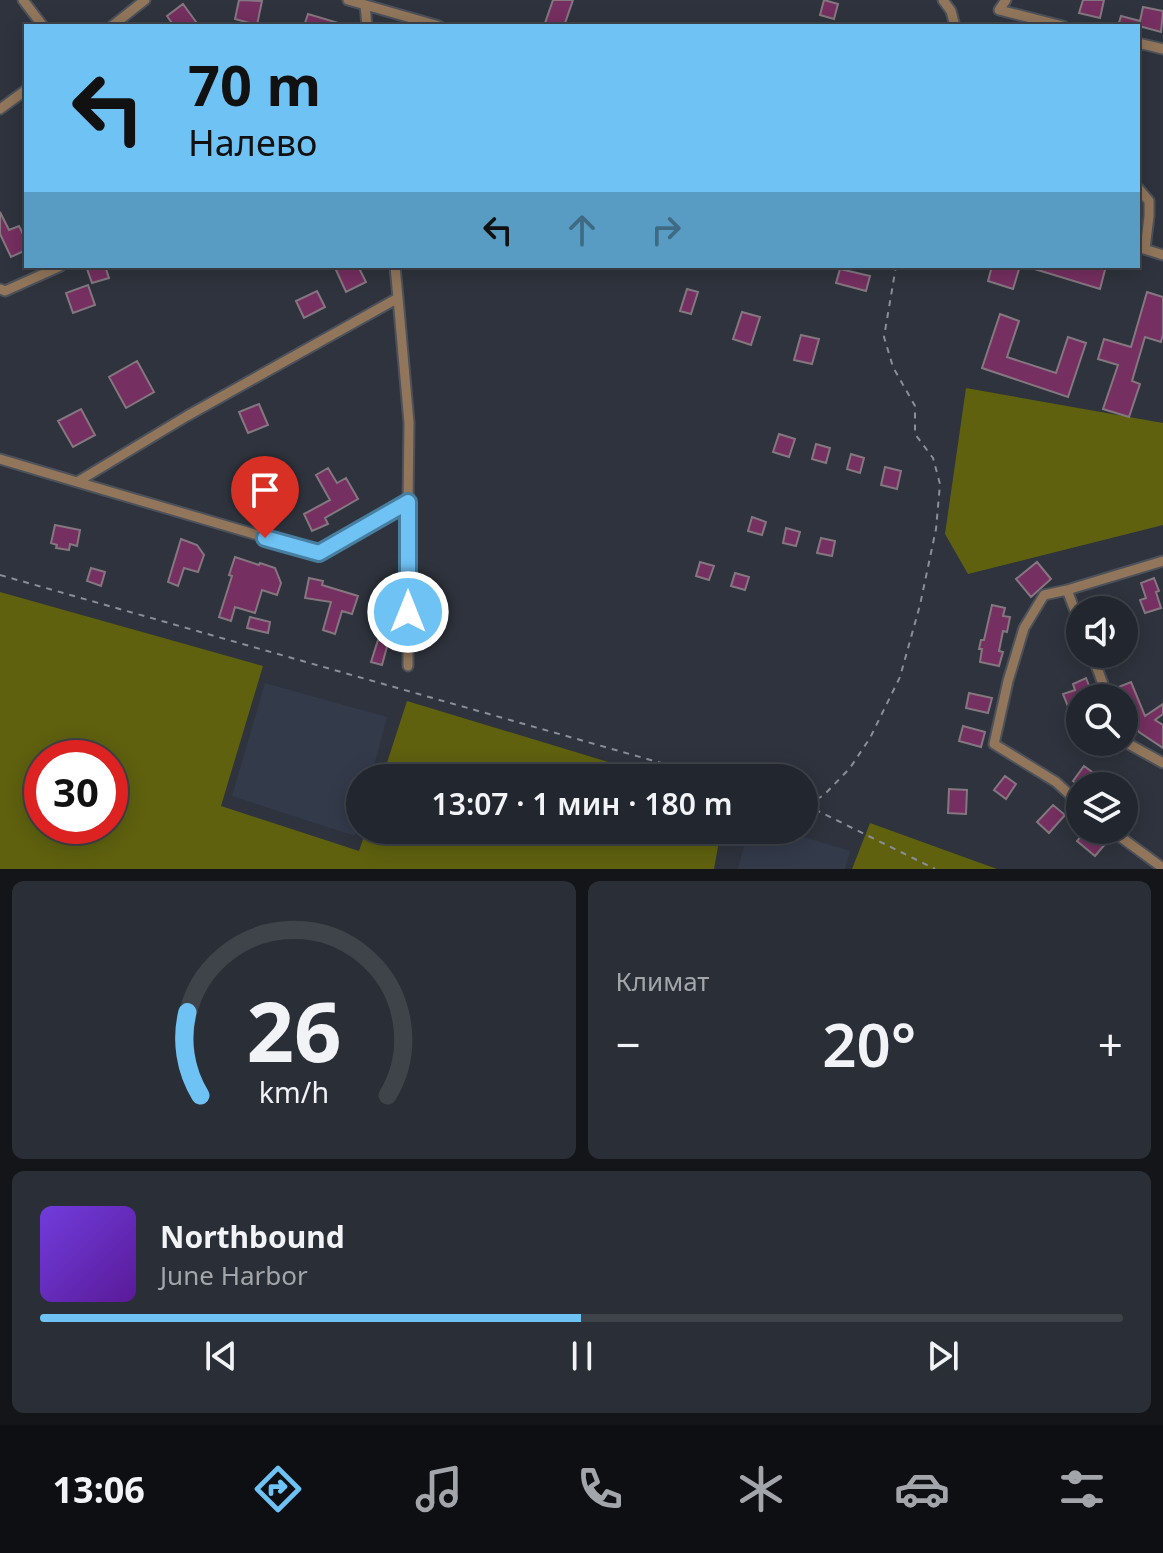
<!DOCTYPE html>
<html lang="ru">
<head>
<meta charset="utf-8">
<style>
  :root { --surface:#22262e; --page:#2a2e36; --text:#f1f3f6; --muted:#a2a5aa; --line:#3f434a; --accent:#6fc2f4 }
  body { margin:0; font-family:"Noto Sans",sans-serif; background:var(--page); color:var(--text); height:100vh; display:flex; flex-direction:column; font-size:30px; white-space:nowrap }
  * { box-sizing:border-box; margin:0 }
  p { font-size:26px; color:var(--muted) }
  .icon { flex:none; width:44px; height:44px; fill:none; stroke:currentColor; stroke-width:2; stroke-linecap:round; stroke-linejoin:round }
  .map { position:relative; height:869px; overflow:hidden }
  .panel { display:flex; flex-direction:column; gap:12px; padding:12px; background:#131519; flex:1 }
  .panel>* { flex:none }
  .hud { position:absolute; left:24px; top:24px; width:1116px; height:244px; border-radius:0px; box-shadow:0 4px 20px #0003,0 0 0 2px var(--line); background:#6fc2f4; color:#111; overflow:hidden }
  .fabs { position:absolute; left:1066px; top:596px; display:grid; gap:16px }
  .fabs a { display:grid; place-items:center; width:72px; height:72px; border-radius:50%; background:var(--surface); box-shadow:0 4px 20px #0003,0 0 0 2px var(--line); font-size:40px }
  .speed { position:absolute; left:24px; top:740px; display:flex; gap:16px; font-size:40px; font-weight:700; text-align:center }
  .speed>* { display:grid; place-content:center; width:104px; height:104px; border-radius:50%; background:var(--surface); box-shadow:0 4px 20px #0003,0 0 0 2px var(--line); line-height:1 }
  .speed .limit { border:12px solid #d22; background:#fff; color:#111 }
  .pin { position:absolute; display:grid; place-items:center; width:68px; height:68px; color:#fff; margin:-82px -34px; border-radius:50% 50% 50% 0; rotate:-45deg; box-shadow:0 0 8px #0007 }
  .pin .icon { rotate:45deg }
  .me { position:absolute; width:88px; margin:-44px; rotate:0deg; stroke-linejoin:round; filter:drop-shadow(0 0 6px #0008) }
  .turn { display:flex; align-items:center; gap:28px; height:168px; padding:0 32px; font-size:36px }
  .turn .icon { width:104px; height:104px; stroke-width:2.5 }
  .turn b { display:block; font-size:56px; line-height:68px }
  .lanes { display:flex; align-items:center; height:76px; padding:0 32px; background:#0003; justify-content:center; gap:40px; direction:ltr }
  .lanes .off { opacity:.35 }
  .big { font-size:60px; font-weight:600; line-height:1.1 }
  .panel .card { flex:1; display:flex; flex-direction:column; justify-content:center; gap:12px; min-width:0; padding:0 28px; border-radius:12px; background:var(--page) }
  .panel .dial { align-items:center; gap:0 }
  .dial svg { height:208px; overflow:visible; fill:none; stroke:var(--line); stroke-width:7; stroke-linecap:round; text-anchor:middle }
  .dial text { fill:var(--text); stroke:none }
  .song { display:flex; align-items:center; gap:24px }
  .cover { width:96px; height:96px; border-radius:12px; background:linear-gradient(135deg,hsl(260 70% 55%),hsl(270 70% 35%)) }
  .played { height:8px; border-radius:4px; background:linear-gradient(90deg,var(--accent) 50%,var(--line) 50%) }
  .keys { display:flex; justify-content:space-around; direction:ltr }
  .heat { display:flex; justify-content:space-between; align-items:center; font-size:44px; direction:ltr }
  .panel .tiles { flex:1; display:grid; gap:12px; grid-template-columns:1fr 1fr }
  .card:last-child { grid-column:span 2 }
  .trip { position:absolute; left:346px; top:764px; width:472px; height:80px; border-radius:40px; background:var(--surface); box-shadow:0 4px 20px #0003,0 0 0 2px var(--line); font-weight:600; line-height:80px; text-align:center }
  .tab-bar { display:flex; height:128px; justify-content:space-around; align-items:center; background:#0e0f12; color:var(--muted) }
  .tab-bar .icon { width:56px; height:56px }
  .tab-bar .current { color:var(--accent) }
  .tab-bar b { font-size:36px; color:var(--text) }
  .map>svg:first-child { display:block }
</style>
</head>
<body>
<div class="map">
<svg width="1163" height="869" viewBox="0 0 1163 869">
  <rect width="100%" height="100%" fill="#2e333d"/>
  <!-- built -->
  <path fill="#333a4a" d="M265,683L387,717L371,778H360V818L355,836L232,796Z
    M748,830H781L850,851L845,869H738Z"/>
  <!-- green -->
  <path fill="#5f610f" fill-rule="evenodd" d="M966,388L1163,423V525L968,574L945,534Z
    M0,592L263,666L221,806L359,851L366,830H721L714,869H0ZM42,758H110V826H42Z
    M407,701L661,778H382Z
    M870,823L997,869H852Z"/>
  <!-- building -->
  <path fill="#752f60" stroke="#84777f" stroke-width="2" d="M239,0L262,1L257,25L235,19Z
    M553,0H573L564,26H544Z
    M824,0L838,4L834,19L820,15Z
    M1083,0H1104L1100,18L1079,13Z
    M183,4L199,26H174L167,16Z
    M1143,7L1163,11L1161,32L1139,26H1118L1121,16L1140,21Z
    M308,14L342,24L341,26H304Z
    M0,212L9,230L19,226L26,240V250L11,257L0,234Z
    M86,266H105L109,278L92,283Z
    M344,266H358L366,282L346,292L336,270Z
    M992,266H1020L1013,289L988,281Z
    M1031,266H1106L1100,289L1031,268Z
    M840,269L870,276L866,291L836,283Z
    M88,285L95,305L73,313L66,293Z
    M687,289L698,292L691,314L680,311Z
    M317,291L325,307L304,318L296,301Z
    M1147,292L1163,297V334L1161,342L1145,337L1132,381L1140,384L1129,417L1103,409L1118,365L1098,359L1104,339L1131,347Z
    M742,312L760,317L751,345L733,339Z
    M1000,314L1019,321L1007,357L1056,373L1068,337L1086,343L1068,397L982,368Z
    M801,335L819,339L812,364L794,360Z
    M137,361L154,392L126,408L109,377Z
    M259,404L268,425L248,433L239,412Z
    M81,409L95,435L73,447L58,421Z
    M779,434L795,439L789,457L773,452Z
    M816,444L830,448L826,463L812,459Z
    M851,454L864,458L860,473L847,469Z
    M885,467L901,471L897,489L881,485Z
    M328,468L337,483L346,478L358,499L325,518L328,524L312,531L304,514L330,500L316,475Z
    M752,517L766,522L762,535L748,531Z
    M55,525L80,530L77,546L70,544L69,550L56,548L57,545L51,543Z
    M786,528L800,532L796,546L783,543Z
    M821,538L835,541L832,556L817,553Z
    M181,539L197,545L204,555L198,572L184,568L178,586L168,582Z
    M235,557L259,565L260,563L275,568L281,583L277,595L262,590L255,613L235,607L231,621L219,617L232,576L229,575Z
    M700,562L714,566L709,580L696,576Z
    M1037,562L1051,579L1031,597L1016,579Z
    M91,568L105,572L101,586L87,581Z
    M735,573L749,577L745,590L731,586Z
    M309,578L323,581L322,585L358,596L352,614L342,611L335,634L323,630L331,602L305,598Z
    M1154,578L1159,591L1156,592L1161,608L1145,613L1140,600L1146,598L1141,583Z
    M380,597L393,600L389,618L376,615Z
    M992,605L1005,608L1003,616L1010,617L1007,632L1003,631L999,651L1003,652L999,666L980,662L982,649H979L981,640H984Z
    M250,617L270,622L268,633L247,628Z
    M378,640L388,643L382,665L371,662Z
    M1086,678L1094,698H1080V705L1069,709L1063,694L1075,690L1073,684Z
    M1131,682L1145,716L1163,704V714L1155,720L1163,725V748L1139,732L1128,716L1124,706V698H1120L1116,688Z
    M969,693L992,698L988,713L966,708Z
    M963,726L985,732L981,747L959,741Z
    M1084,766L1095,774L1086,786H1080L1073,781Z
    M1005,776L1016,784L1006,799L994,790Z
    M949,789L967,790L966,814L948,813Z
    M1053,805L1065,815L1049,833L1037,822Z
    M1086,830H1091L1106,843L1095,856L1077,841Z"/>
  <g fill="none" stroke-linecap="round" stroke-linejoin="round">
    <!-- street casing -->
    <g stroke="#4c515a" stroke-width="13">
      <path id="street" d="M23,0L43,26
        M348,0L439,26
        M943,0L951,11L955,26
        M1006,0L999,10L1063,26
        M365,5L367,26
        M112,26L145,0
        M1138,43L1163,49
        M0,109L26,90
        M1138,188L1149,201V216L1145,249
        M1138,247L1163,255
        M0,289L5,291L61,266
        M0,459L77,482L187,416L398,298L395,266
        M77,482L319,553L408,502L409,423L398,298
        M408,502V666
        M1067,590L1044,595L1024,628L1008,681L994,744L1056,782L1080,804
        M1080,624L1067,590L1163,561
        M1092,654L1108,698
        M1124,739L1125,742L1163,763
        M1111,830L1163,868"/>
    </g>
    <!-- path -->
    <path stroke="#8a8e97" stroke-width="2" stroke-dasharray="6 6" stroke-linecap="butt" d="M0,575L714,778
      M804,804L935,869
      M806,805L824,795L850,768L870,738L900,677L920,605L936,529L940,484L933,458L915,434V406L893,367L884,337L896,266"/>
    <!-- street -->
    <use href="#street" stroke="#91765b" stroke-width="9"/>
  </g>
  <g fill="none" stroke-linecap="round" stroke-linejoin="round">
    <!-- route casing -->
    <g stroke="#487e9f" stroke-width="20">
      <path id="route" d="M265,538L319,553L408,502V612"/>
    </g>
    <!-- route -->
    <use href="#route" stroke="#6fc2f4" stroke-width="14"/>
  </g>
</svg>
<div class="fabs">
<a><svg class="icon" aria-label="sound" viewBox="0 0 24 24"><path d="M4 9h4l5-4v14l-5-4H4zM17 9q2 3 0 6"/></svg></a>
<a><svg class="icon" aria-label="search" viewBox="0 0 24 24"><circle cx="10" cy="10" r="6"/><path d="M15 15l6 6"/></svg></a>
<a><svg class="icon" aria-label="layers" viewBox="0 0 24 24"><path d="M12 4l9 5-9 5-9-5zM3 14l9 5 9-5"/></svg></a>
</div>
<div class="speed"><div class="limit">30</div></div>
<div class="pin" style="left:265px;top:538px;background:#d93025"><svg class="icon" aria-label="arrive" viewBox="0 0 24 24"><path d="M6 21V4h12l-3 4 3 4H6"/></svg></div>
<svg class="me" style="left:408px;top:612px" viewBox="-20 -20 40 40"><circle r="17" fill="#6fc2f4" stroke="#fff" stroke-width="3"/><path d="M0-11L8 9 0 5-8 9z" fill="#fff"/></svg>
<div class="trip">13:07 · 1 мин · 180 m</div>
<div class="hud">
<div class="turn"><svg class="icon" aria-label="left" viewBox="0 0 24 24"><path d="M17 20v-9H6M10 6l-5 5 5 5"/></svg><div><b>70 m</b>Налево</div></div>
<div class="lanes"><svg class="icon" aria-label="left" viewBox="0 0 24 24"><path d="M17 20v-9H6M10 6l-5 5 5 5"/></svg><svg class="icon off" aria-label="ahead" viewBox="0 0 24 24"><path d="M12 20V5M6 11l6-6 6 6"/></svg><svg class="icon off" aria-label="right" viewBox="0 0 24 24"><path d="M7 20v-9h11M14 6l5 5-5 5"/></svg></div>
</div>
</div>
<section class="panel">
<div class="tiles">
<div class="card dial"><svg viewBox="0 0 100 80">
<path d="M14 69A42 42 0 1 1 86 69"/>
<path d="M14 69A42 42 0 0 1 9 37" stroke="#6fc2f4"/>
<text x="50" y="56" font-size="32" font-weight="700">26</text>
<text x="50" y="72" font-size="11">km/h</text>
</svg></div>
<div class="card"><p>Климат</p>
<div class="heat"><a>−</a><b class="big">20°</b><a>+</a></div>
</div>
<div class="card">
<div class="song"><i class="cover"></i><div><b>Northbound</b><p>June Harbor</p></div></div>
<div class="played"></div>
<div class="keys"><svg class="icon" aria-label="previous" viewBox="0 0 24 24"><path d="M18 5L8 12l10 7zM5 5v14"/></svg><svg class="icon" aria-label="pause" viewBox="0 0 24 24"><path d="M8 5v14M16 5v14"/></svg><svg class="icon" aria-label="next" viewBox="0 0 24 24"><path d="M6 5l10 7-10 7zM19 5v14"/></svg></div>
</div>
</div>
</section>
<nav class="tab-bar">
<b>13:06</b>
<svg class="icon current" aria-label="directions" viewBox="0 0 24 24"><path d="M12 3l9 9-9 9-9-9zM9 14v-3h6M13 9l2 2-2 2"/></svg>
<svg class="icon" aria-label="music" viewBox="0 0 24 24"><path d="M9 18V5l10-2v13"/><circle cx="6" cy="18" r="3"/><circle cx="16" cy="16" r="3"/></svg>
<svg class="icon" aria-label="phone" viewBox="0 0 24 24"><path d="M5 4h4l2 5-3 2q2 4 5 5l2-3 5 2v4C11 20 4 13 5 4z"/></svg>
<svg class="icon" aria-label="climate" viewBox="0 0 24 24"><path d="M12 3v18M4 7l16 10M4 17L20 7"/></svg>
<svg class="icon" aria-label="car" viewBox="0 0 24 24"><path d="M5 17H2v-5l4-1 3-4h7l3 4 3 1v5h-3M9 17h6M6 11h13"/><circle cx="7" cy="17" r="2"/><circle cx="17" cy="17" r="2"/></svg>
<svg class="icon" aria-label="filters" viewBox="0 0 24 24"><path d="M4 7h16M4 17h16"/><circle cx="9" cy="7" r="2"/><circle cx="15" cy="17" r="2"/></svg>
</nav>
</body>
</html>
